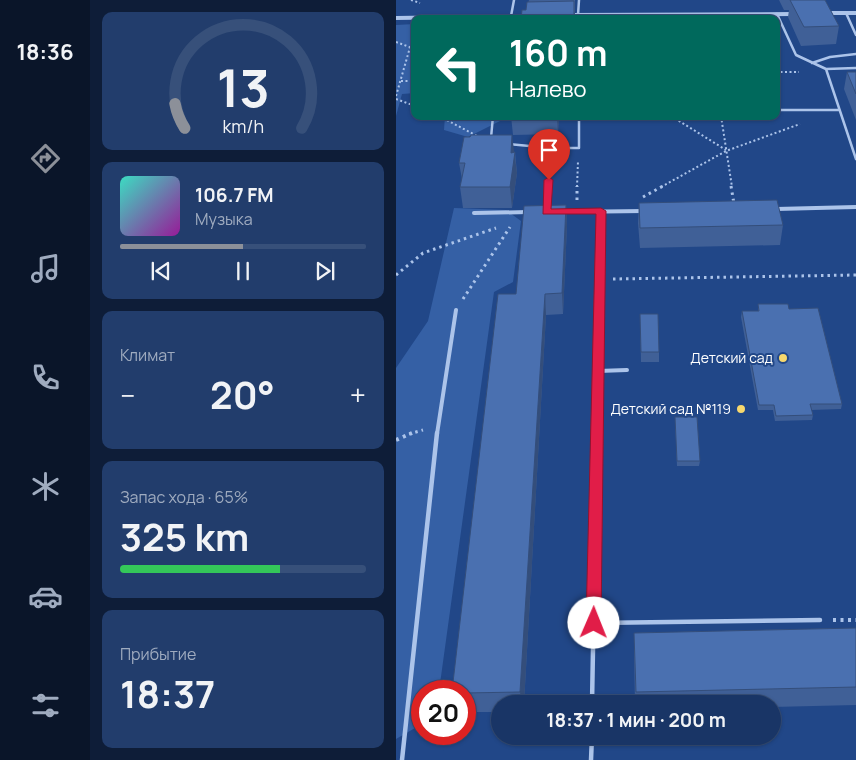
<!DOCTYPE html>
<html lang="ru">
<head>
<meta charset="utf-8">
<style>
  :root { --surface:#193566; --page:#223d6c; --text:#f1f3f6; --muted:#9fabbf; --line:#37507a; --accent:#8c9099 }
  body { margin:0; font-family:Manrope,sans-serif; background:var(--page); color:var(--text); height:100vh; display:flex; flex-direction:column; font-size:19px; white-space:nowrap }
  * { box-sizing:border-box; margin:0 }
  p { font-size:16px; color:var(--muted) }
  .icon { flex:none; width:28px; height:28px; fill:none; stroke:currentColor; stroke-width:2; stroke-linecap:round; stroke-linejoin:round }
  .map { position:relative; flex:1; overflow:hidden }
  .details { display:flex; flex-direction:column; gap:12px; padding:12px; background:#0e1d38; width:306px }
  .details>* { flex:none }
  .top-card { position:absolute; left:15px; top:15px; width:369px; height:105px; border-radius:10px; box-shadow:0 1px 4px #0004,0 0 0 1px var(--line); background:#00695c; color:#fff; overflow:hidden }
  .speed { position:absolute; left:15px; top:680px; display:flex; gap:10px; font-size:25px; font-weight:700; text-align:center }
  .speed>* { display:grid; place-content:center; width:65px; height:65px; border-radius:50%; background:var(--surface); box-shadow:0 1px 4px #0004,0 0 0 1px var(--line); line-height:1 }
  .speed .limit { border:8px solid #d22; background:#fff; color:#111 }
  .pin { position:absolute; display:grid; place-items:center; width:42px; height:42px; color:#fff; margin:-51px -21px; border-radius:50% 50% 50% 0; rotate:-45deg; box-shadow:0 0 5px #0007 }
  .pin .icon { rotate:45deg }
  .me { position:absolute; width:55px; margin:-28px; rotate:1deg; stroke-linejoin:round; filter:drop-shadow(0 0 4px #0008) }
  .turn { display:flex; align-items:center; gap:18px; height:105px; padding:0 15px; font-size:22px }
  .turn .icon { width:65px; height:65px; stroke-width:2.5 }
  .turn b { display:block; font-size:35px; line-height:42px }
  .big { font-size:38px; font-weight:700; line-height:1.1 }
  .details .widget { flex:1; display:flex; flex-direction:column; justify-content:center; gap:8px; min-width:0; padding:0 18px; border-radius:10px; background:var(--page) }
  .details .dial { align-items:center; gap:0 }
  .dial svg { height:130px; overflow:visible; fill:none; stroke:var(--line); stroke-width:7; stroke-linecap:round; text-anchor:middle }
  .dial text { fill:var(--text); stroke:none }
  .song { display:flex; align-items:center; gap:15px }
  .cover { width:60px; height:60px; border-radius:8px; background:linear-gradient(135deg,hsl(170 70% 55%),hsl(300 70% 35%)) }
  .played { height:5px; border-radius:2px; background:linear-gradient(90deg,var(--accent) 50%,var(--line) 50%) }
  .keys { display:flex; justify-content:space-around; direction:ltr }
  .heat { display:flex; justify-content:space-between; align-items:center; font-size:28px; direction:ltr }
  .charge { height:8px; border-radius:4px; background:linear-gradient(90deg,#34c759 65%,var(--line) 0) }
  .trip { position:absolute; left:95px; top:695px; width:290px; height:50px; border-radius:25px; background:var(--surface); box-shadow:0 1px 4px #0004,0 0 0 1px var(--line); font-weight:700; line-height:50px; text-align:center }
  main { display:flex; flex:1; min-height:0 }
  .dock { display:flex; flex-direction:column; width:90px; justify-content:space-around; align-items:center; background:#0a1529; color:var(--muted) }
  .dock .icon { width:35px; height:35px }
  .dock .on { color:var(--accent) }
  .dock b { font-size:22px; color:var(--text) }
  .map>svg:first-child { display:block }
</style>
</head>
<body>
<main>
<nav class="dock">
<b>18:36</b>
<svg class="icon on" aria-label="directions" viewBox="0 0 24 24"><path d="M12 3l9 9-9 9-9-9zM9 14v-3h6M13 9l2 2-2 2"/></svg>
<svg class="icon" aria-label="music" viewBox="0 0 24 24"><path d="M9 18V5l10-2v13"/><circle cx="6" cy="18" r="3"/><circle cx="16" cy="16" r="3"/></svg>
<svg class="icon" aria-label="phone" viewBox="0 0 24 24"><path d="M5 4h4l2 5-3 2q2 4 5 5l2-3 5 2v4C11 20 4 13 5 4z"/></svg>
<svg class="icon" aria-label="climate" viewBox="0 0 24 24"><path d="M12 3v18M4 7l16 10M4 17L20 7"/></svg>
<svg class="icon" aria-label="car" viewBox="0 0 24 24"><path d="M5 17H2v-5l4-1 3-4h7l3 4 3 1v5h-3M9 17h6M6 11h13"/><circle cx="7" cy="17" r="2"/><circle cx="17" cy="17" r="2"/></svg>
<svg class="icon" aria-label="filters" viewBox="0 0 24 24"><path d="M4 7h16M4 17h16"/><circle cx="9" cy="7" r="2"/><circle cx="15" cy="17" r="2"/></svg>
</nav>
<section class="details">
<div class="widget dial"><svg viewBox="0 0 100 80">
<path d="M14 69A42 42 0 1 1 86 69"/>
<path d="M14 69A42 42 0 0 1 8 54" stroke="#8c9099"/>
<text x="50" y="56" font-size="32" font-weight="700">13</text>
<text x="50" y="72" font-size="11">km/h</text>
</svg></div>
<div class="widget">
<div class="song"><i class="cover"></i><div><b>106.7 FM</b><p>Музыка</p></div></div>
<div class="played"></div>
<div class="keys"><svg class="icon" aria-label="previous" viewBox="0 0 24 24"><path d="M18 5L8 12l10 7zM5 5v14"/></svg><svg class="icon" aria-label="pause" viewBox="0 0 24 24"><path d="M8 5v14M16 5v14"/></svg><svg class="icon" aria-label="next" viewBox="0 0 24 24"><path d="M6 5l10 7-10 7zM19 5v14"/></svg></div>
</div>
<div class="widget"><p>Климат</p>
<div class="heat"><a>−</a><b class="big">20°</b><a>+</a></div>
</div>
<div class="widget"><p>Запас хода · 65%</p><b class="big">325 km</b><div class="charge"></div></div>
<div class="widget"><p>Прибытие</p><b class="big">18:37</b></div>
</section>
<div class="map">
<svg width="460" height="760" viewBox="0 0 460 760">
  <rect width="100%" height="100%" fill="#214788"/>
  <!-- green -->
  <path fill="#3560a5" d="M19,24V93L6,94L0,116V25Z
    M49,116H105L104,121L72,137L48,130Z
    M58,208L110,210L125,221L117,282L98,292L43,691H26V724L0,739V368L32,321Z"/>
  <g fill="none" stroke-linecap="round" stroke-linejoin="round">
    <!-- path-far2 -->
    <path stroke="#acc4ea" stroke-width="2" stroke-dasharray="2 2.5" stroke-linecap="butt" d="M15,0L24,3
      M0,42L19,49
      M380,72H403
      M5,81H19
      M0,96L19,30
      M0,99L19,106
      M43,116L83,137
      M275,116L330,150
      M325,116L336,187
      M181,187L182,161
      M265,187L330,151L404,124"/>
    <!-- path-far1 -->
    <path stroke="#acc4ea" stroke-width="3" stroke-dasharray="2.5 4" stroke-linecap="butt" d="M335,186L338,204
      M247,197L267,186
      M181,200V186
      M0,275L27,253L100,228
      M217,279L460,275
      M67,299L114,227
      M13,434L27,430"/>
    <!-- path -->
    <path stroke="#acc4ea" stroke-width="4" stroke-dasharray="3 4.5" stroke-linecap="butt" d="M0,440L16,433
      M437,620H460"/>
    <!-- service-far2 -->
    <path stroke="#acc4ea" stroke-width="2.5" d="M450,13L460,35
      M381,14L400,55L430,69L460,68
      M182,15L183,0
      M115,16L118,0
      M416,63L434,57L460,54
      M430,69L460,159
      M380,110H443
      M95,138L97,116
      M112,144L155,148
      M152,187L155,148H183V116"/>
    <!-- service-far1 -->
    <path stroke="#acc4ea" stroke-width="4" d="M380,209L460,207
      M151,210L153,186
      M167,212L248,211
      M78,213L133,212
      M202,371L231,370
      M41,434L60,310
      M201,434L205,211"/>
    <!-- service -->
    <path stroke="#acc4ea" stroke-width="4.5" d="M198,623L424,620
      M196,704L201,433
      M6,760L41,433
      M195,760L196,736"/>
    <!-- minor -->
    <path stroke="#acc4ea" stroke-width="4" d="M430,13H460
      M173,15L399,14
      M0,18L132,16"/>
  </g>
  <!-- wall -->
  <path fill="#406097" d="M133,0H179V19H125L130,10Z
    M383,0H429L443,26L440,44L405,46L392,17L393,10H388Z
    M451,72H460V120L448,89Z
    M115,116H163L162,134L117,135Z
    M119,152L121,173L116,208H67L64,187L66,179L63,163Z
    M243,203L387,225L384,245L244,248L242,223Z
    M170,205L171,226L167,314L150,315L128,704H104V712H69V691L120,294Z
    M362,304L393,309L446,404L445,409L415,410L417,415L416,420L379,421L377,410H362L345,317L346,311H362Z
    M244,314L263,352V362H245Z
    M279,417L304,461L303,466H281Z
    M460,628V705L376,707V704H239L238,652V633Z"/>
  <!-- shaded-wall -->
  <path fill="#344e7b" d="M161,116H163L162,134Z
    M116,135L121,173L116,208L114,187L115,153Z
    M170,205L171,226L167,314L166,293Z
    M149,294L150,315L128,704H126L124,692Z"/>
  <!-- building -->
  <path fill="#4a70b0" stroke="#344e7b" d="M394,0H429L443,26L408,27Z
    M178,1V19H125L126,10H130L131,2Z
    M451,72H460V94Z
    M75,135H116L115,153L119,152L114,187H64L69,163H63L68,137H74Z
    M381,200L387,225L244,228L243,203Z
    M170,205L166,293L149,294L124,692L69,693V691H56L102,294H120L128,206Z
    M362,304H392L393,309L422,308L446,404H414L417,415L380,416L378,405H363L346,311H363Z
    M244,314H262L263,352H245Z
    M279,417H301L304,461H281Z
    M460,628V687L240,692L238,633Z"/>
  <!-- route -->
  <path fill="#e11d48" stroke="#92132f" d="M153,177L157,180L155,209L205,208L210,211L205,623L203,627L198,629L192,627L190,623L200,214H147L148,180Z"/>
  <!-- markers -->
  <g fill="#f7d86d" stroke="#214788" stroke-width="2">
    <circle cx="387" cy="358" r="5"/>
    <circle cx="345" cy="409" r="5"/>
  </g>
  <g text-anchor="middle" stroke-width="4" stroke-linejoin="round" paint-order="stroke">
    <!-- poi labels -->
    <g font-size="14" fill="#fff" stroke="#214788" text-anchor="end">
      <text x="377" y="363">Детский сад</text>
      <text x="335" y="414">Детский сад №119</text>
    </g>
  </g>
</svg>
<div class="speed"><div class="limit">20</div></div>
<div class="pin" style="left:153px;top:180px;background:#d93025"><svg class="icon" aria-label="arrive" viewBox="0 0 24 24"><path d="M6 21V4h12l-3 4 3 4H6"/></svg></div>
<svg class="me" style="left:198px;top:623px" viewBox="-20 -20 40 40"><circle r="19" fill="#fff"/><path d="M0-13L10 11 0 6-10 11z" fill="#e11d48"/></svg>
<div class="trip">18:37 · 1 мин · 200 m</div>
<div class="top-card">
<div class="turn"><svg class="icon" aria-label="left" viewBox="0 0 24 24"><path d="M17 20v-9H6M10 6l-5 5 5 5"/></svg><div><b>160 m</b>Налево</div></div>
</div>
</div>
</main>
</body>
</html>
